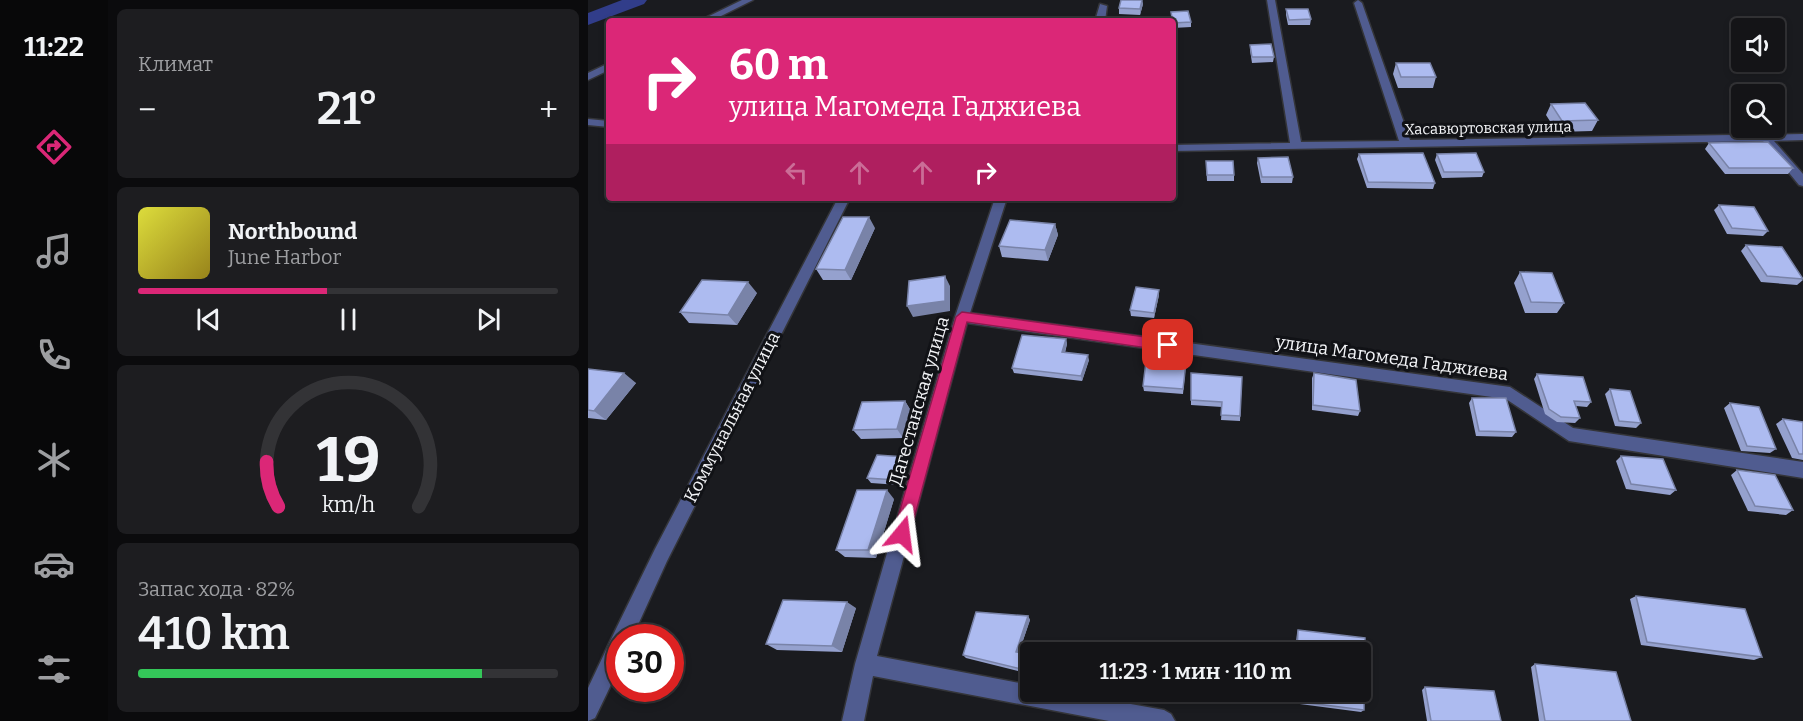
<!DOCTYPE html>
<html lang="ru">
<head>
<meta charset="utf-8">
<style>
  :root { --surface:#141417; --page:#1d1d20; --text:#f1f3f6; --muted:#9d9ea1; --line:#333336; --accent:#db2777 }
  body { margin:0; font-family:Bitter,serif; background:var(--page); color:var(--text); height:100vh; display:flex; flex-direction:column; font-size:22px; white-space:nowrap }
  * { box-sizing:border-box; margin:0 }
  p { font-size:20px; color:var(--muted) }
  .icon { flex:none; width:33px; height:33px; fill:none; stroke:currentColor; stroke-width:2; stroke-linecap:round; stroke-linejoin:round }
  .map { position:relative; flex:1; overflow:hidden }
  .panel { display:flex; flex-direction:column; gap:9px; padding:9px; background:#0b0b0d; width:480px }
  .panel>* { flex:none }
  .banner { position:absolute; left:18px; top:18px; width:570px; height:183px; border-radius:6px; box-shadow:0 3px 9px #0003,0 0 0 2px var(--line); background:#db2777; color:#fff; overflow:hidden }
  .fabs { position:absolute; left:1143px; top:18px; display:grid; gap:12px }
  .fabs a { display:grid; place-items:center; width:54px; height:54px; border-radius:6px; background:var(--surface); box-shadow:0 3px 9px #0003,0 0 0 2px var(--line); font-size:30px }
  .speed { position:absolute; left:18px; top:624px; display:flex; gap:12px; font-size:30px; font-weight:700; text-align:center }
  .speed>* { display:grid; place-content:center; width:78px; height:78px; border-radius:50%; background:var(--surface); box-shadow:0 3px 9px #0003,0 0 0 2px var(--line); line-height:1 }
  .speed .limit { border:9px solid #d22; background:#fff; color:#111 }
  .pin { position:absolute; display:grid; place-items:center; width:51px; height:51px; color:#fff; margin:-26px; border-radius:12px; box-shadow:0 3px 9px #0006 }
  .me { position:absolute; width:66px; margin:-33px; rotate:16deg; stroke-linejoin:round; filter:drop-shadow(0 0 4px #0008) }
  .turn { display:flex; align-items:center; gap:21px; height:126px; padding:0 24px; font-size:27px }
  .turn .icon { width:78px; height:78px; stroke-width:2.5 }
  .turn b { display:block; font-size:42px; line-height:51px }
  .lanes { display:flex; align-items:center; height:57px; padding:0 24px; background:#0003; justify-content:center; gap:30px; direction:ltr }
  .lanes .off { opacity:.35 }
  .big { font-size:45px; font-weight:600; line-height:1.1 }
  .panel .tile { flex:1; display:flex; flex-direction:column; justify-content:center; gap:9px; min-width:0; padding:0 21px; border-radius:9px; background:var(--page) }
  .panel .dial { align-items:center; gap:0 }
  .dial svg { height:156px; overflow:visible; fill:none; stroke:var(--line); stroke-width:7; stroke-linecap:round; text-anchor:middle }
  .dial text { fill:var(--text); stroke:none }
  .song { display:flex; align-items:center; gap:18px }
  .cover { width:72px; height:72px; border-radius:9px; background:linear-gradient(135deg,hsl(60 70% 55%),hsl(50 70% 35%)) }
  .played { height:6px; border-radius:3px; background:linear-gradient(90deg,var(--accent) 45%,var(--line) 45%) }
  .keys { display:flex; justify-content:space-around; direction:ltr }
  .heat { display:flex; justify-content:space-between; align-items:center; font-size:33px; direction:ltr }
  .charge { height:9px; border-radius:4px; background:linear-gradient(90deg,#34c759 82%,var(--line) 0) }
  .trip { position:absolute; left:432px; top:642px; width:351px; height:60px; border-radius:6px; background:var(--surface); box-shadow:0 3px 9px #0003,0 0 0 2px var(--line); font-weight:600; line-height:60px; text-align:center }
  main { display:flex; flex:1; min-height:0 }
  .tab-bar { display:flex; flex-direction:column; width:108px; justify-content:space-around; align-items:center; background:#080809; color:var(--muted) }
  .tab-bar .icon { width:42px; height:42px }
  .tab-bar .on { color:var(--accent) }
  .tab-bar b { font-size:27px; color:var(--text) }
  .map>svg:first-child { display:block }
</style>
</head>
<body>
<main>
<nav class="tab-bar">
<b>11:22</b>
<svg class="icon on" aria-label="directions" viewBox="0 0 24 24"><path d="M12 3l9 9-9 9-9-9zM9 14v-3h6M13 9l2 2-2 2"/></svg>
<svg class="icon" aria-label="music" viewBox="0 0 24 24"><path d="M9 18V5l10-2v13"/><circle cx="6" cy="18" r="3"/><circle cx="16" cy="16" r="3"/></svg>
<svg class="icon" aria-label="phone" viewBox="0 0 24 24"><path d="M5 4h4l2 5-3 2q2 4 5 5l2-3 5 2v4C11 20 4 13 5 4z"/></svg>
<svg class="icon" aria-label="climate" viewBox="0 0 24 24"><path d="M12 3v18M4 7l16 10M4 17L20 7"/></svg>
<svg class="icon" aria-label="car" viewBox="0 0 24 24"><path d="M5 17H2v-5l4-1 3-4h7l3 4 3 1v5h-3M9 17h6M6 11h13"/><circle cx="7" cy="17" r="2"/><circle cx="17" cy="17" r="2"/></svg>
<svg class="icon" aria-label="filters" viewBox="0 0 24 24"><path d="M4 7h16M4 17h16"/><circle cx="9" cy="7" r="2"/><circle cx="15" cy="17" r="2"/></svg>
</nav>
<section class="panel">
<div class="tile"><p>Климат</p>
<div class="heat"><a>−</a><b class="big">21°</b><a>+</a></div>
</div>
<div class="tile">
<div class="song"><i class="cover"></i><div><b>Northbound</b><p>June Harbor</p></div></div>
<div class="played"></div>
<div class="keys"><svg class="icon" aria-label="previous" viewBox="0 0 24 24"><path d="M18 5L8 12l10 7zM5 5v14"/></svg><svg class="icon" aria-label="pause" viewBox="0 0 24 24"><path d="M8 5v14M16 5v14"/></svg><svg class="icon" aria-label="next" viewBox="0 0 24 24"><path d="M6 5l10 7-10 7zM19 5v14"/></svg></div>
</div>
<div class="tile dial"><svg viewBox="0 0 100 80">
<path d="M14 69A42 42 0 1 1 86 69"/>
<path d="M14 69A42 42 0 0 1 8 46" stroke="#db2777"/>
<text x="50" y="56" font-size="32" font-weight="700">19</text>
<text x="50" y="72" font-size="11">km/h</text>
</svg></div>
<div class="tile"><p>Запас хода · 82%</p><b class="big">410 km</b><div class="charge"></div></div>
</section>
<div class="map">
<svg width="1215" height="721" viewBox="0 0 1215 721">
  <rect width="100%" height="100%" fill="#1a1b1f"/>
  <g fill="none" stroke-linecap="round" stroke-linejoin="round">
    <!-- canal -->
    <path fill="#313d8a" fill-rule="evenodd" d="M34,0H59L56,4L0,25V13Z"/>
    <!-- minor casing -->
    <g stroke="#343539" stroke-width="3">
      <path id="minor" d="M154,0H165L123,21H111Z
        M679,0H687L713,142L811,141L766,3L770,0L774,3L822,140L1215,134V140L1186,141L1215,174V186L1211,185L1175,141L585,151V145L702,143Z
        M512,4L519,6L517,21H507Z
        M21,63V70L0,80V73Z
        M0,119L21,121V127L0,125Z
        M250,198H262L79,561L44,638H32V666L7,718L0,721V688L27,631L67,549Z
        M407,198H419L382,313L922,387L985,428L1215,462V478L981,441L918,399L379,323L289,656L442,685V692H476L576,710L583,714L587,721H521L285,676L276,721H254L267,664L367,317Z"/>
    </g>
    <!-- minor -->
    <use href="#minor" fill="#505c90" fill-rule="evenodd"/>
  </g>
  <!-- wall -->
  <path fill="#95a1ce" d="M555,4L552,15L531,14V8Z
    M698,9L723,19L722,25H700L698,15Z
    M583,12L603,22V27L585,28Z
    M662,45L686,57L685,62L664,63L662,50Z
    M808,63L848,77L845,88H810L805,74Z
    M963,104L1010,120L1004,131L969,132L958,115Z
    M1121,143L1205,168L1200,174H1137L1117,149Z
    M771,154L847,183L845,189L779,188L769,159Z
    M849,154L896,172L894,177L854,178L847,160Z
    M670,158L705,177L704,183H673L669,163Z
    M618,161L646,175V181H619Z
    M1131,205L1180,231L1175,236L1139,234L1126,210Z
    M467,224L470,235L460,261L414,257L411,246Z
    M287,228L263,280H235L228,269Z
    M1158,245L1215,280L1209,285L1173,282L1153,251Z
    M932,272L976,303L969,313H937L926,283Z
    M571,290V295L566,318L543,316L542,310Z
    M169,293L149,325L101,323L92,312Z
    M478,339L479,344L477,353L501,360L494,381L426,373L424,368Z
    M599,354L595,394L556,391L555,386Z
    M0,369L48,383L18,420L0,418Z
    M603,373L654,377L652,421L633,420L634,407L603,405Z
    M726,373L772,411L770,416L724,410V378Z
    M949,374L1003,402L999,407L988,406L992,418L987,423L969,422L957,414L946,379Z
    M1022,389L1053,423L1048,428L1027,426L1017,394Z
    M884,398L928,432L924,437L888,436L881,403Z
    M317,401L323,411L315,438L273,439L265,430Z
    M1142,403L1188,449L1182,453L1153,451L1136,408Z
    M1195,419L1215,422V460L1204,458L1188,424Z
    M1033,456L1088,490L1082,495L1038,489L1028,461Z
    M320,462L311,485L283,483L279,478Z
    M1149,470L1205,510L1198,515L1160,511L1143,475Z
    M306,499L288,558L257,557L248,550Z
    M1048,596L1174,657L1166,660L1053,645L1042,599Z
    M268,608L254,652L189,650L178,644Z
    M440,616L442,620L431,652L442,654V674L378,658L375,655Z
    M710,630L777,638L776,710L773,712L704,703L705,692H772V652H707L709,633Z
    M947,664L1043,721H951L943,667Z
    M837,687L913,721H839L834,690Z
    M633,692H685V698L684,700Z"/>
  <!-- shaded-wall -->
  <path fill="#7983a8" d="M555,0V4L552,15V9Z
    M281,217L287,228L263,280L257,270Z
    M467,224L470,235L460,261L457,250Z
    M357,276L362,286V311L325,317L319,306Z
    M160,282L169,293L149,325L140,315Z
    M571,290V295L566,318V313Z
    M478,339L479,344L475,358L474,352Z
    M500,355L501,360L494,381L493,376Z
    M36,373L48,383L18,420L6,411Z
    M317,401L323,411L315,438L309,429Z
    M317,457L320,462L311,485L308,480Z
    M299,490L306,499L288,558L280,550Z
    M259,602L268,608L254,652L244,646Z
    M440,616L442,620L430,655L428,652Z"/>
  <!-- building -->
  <path fill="#adbbf0" stroke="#7983a8" stroke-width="1.5" d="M533,0H554L552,9L531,8Z
    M698,9H720L723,19L701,20Z
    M600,11L603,22L585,23L583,12Z
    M683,44L686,57H664L662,45Z
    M808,63H842L848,77H813Z
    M997,103L1010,120L974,121L963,104Z
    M1180,142L1205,168H1141L1121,143Z
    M835,153L847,183L780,182L771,154Z
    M888,153L896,172H856L849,154Z
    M700,157L705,177H674L670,158Z
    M618,161H645L646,175H619Z
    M1131,205L1166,207L1180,231L1144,228Z
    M255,217H281L257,270L228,269Z
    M422,220L467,224L457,250L411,246Z
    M1158,245L1194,247L1215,279L1179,276Z
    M932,272L964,273L976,303L943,302Z
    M357,276V301L319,306L321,281Z
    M114,280L160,282L140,315L92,312Z
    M548,287L571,290L566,313L542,310Z
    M434,335L478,339L474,352L500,355L493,376L424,368Z
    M559,353L599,354L595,389L555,386Z
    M0,369L36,373L6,411L0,410Z
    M603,373L654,377L652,416L633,415L634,402L603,400Z
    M726,373L768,380L772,411L725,405Z
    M949,374L995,377L1003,402L986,401L992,418L973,417L961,409Z
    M1022,389L1042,391L1053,423L1031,421Z
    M884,398H918L928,432L891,431Z
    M317,401L309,429L265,430L274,402Z
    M1142,403L1171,407L1188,449L1159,446Z
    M1195,419L1215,422V454H1211Z
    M289,455L317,457L308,480L279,478Z
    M1033,456L1075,459L1088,490L1043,484Z
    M1149,470L1187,475L1205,510L1167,506Z
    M269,490H299L280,550H248Z
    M1048,596L1157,609L1174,657L1059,642Z
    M195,600L259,602L244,646L178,644Z
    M388,612L440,616L428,652L442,654V665L441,671L375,655Z
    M710,630L777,638L776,710L705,701L706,692H772V652H709Z
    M620,641L684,648V652H618Z
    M947,664L1028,672L1043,721H957Z
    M837,687L906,691L913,721H843Z
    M648,692H685V698Z"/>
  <!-- route -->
  <path fill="#db2777" stroke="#8e194d" stroke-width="1.5" d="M374,312L580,340L586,345L580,351L379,322L322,534L319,539L314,542L308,539L305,534L368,317Z"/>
  <g text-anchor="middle" stroke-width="6" stroke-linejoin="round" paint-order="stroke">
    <!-- far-street labels -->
    <g font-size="15" fill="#f3f4f7" stroke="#111216">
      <text transform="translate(900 128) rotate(-1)" y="5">Хасавюртовская улица</text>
    </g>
    <!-- street labels -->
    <g font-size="18" fill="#f3f4f7" stroke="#111216">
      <text transform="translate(804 358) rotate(8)" y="6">улица Магомеда Гаджиева</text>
      <text transform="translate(331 401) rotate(-74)" y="6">Дагестанская улица</text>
      <text transform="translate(144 417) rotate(-63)" y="6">Коммунальная улица</text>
    </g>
  </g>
</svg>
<div class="fabs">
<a><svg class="icon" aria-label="sound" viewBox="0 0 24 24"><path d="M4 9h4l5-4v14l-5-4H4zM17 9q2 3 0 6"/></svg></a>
<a><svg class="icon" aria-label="search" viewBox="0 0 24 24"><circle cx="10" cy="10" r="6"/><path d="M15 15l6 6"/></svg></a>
</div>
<div class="speed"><div class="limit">30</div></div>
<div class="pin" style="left:580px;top:345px;background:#d93025"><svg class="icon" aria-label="arrive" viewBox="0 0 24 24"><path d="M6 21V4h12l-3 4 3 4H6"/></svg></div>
<svg class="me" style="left:314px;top:534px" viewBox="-20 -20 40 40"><path d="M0-17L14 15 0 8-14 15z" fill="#db2777" stroke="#fff" stroke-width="4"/></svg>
<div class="trip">11:23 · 1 мин · 110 m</div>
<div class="banner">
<div class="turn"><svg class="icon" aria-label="right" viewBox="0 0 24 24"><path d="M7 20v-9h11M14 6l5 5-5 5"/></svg><div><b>60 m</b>улица Магомеда Гаджиева</div></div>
<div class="lanes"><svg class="icon off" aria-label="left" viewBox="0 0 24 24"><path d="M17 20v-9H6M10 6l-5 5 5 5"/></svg><svg class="icon off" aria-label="ahead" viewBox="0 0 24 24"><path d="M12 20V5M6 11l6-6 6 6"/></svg><svg class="icon off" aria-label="ahead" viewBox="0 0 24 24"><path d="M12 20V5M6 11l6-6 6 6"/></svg><svg class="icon" aria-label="right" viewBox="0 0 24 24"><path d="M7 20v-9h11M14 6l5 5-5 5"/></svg></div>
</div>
</div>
</main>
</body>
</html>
